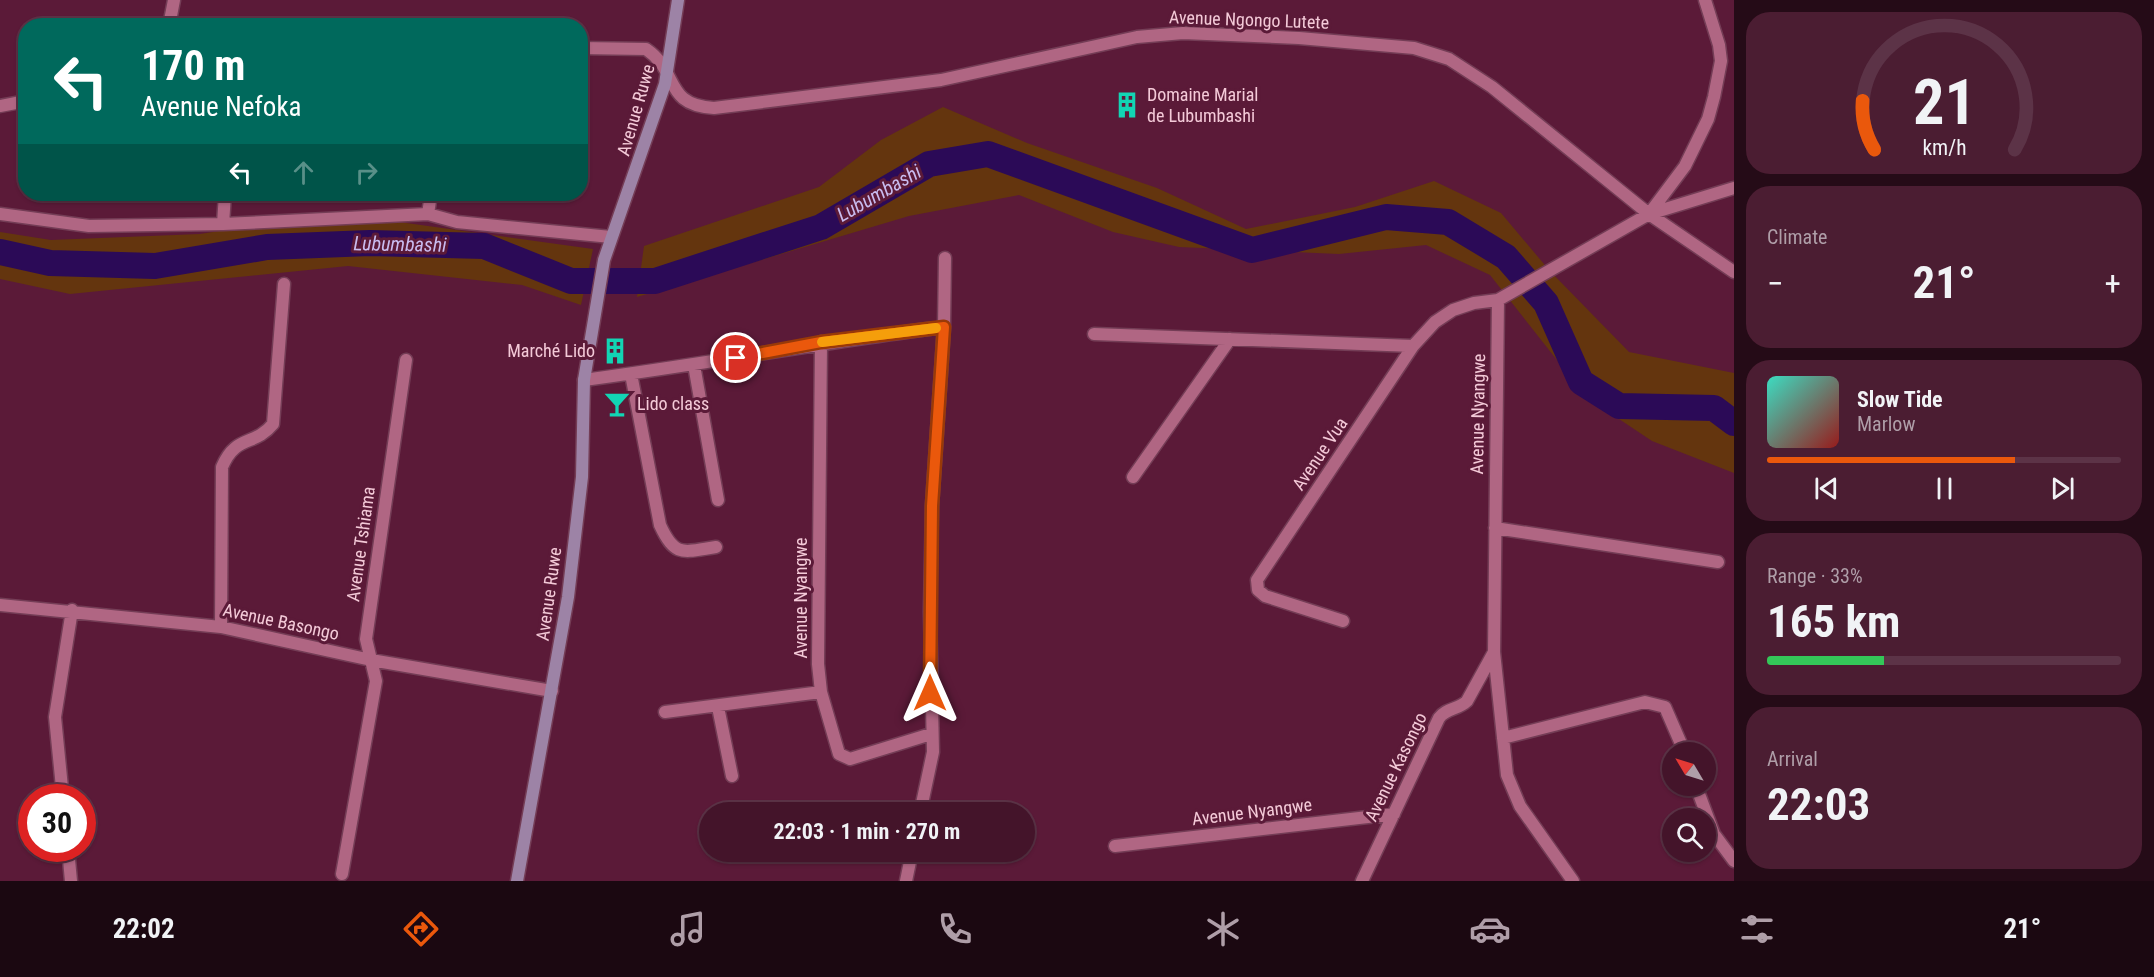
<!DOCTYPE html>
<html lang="en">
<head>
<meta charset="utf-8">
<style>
  :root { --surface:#44142a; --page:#4b1d32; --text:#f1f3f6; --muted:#af9ea8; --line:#5c3347; --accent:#ea580c }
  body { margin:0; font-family:"Roboto Condensed",sans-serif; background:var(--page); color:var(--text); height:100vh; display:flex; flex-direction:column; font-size:22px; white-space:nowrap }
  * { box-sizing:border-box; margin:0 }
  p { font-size:20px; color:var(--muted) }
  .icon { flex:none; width:33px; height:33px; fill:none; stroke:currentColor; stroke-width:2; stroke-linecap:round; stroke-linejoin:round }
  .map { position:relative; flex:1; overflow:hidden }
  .panel { display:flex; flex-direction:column; gap:12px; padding:12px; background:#250b17; width:420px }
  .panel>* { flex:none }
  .guide { position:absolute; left:18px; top:18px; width:570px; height:183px; border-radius:24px; box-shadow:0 2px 4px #0004,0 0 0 2px var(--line); background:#00695c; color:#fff; overflow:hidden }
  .needle { width:39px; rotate:308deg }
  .controls { position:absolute; left:1662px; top:742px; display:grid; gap:12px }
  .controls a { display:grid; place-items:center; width:54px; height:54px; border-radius:50%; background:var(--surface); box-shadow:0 2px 4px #0004,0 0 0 2px var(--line); font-size:30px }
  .speed { position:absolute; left:18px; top:784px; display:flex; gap:12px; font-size:30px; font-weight:700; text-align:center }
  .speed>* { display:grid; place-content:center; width:78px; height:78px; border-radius:50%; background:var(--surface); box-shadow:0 2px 4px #0004,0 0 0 2px var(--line); line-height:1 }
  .speed .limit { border:9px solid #d22; background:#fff; color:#111 }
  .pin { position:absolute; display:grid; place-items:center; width:51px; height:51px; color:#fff; margin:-26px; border:3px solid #fff; border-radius:50%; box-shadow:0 2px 6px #0007 }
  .me { position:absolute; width:66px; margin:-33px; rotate:0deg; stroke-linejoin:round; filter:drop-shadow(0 0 4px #0008) }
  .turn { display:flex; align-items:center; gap:21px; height:126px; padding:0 24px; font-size:27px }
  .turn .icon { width:78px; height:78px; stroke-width:2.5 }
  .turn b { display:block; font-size:42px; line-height:51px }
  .lanes { display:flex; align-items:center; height:57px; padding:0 24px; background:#0003; justify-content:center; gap:30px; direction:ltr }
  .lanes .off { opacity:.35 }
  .big { font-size:45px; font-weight:700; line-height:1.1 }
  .panel .card { flex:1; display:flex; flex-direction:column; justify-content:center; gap:9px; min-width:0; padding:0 21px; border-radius:24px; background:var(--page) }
  .panel .dial { align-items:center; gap:0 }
  .dial svg { height:156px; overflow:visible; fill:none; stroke:var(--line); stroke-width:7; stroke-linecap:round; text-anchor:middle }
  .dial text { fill:var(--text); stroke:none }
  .song { display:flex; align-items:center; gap:18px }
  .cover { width:72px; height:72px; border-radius:9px; background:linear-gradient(135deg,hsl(170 70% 55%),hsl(0 70% 35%)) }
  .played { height:6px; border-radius:3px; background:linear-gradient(90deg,var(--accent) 70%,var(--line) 70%) }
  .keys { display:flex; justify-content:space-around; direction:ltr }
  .heat { display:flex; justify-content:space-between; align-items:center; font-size:33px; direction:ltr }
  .charge { height:9px; border-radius:4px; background:linear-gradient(90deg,#34c759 33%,var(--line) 0) }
  .trip { position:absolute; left:699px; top:802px; width:336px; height:60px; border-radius:30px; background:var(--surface); box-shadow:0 2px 4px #0004,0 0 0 2px var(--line); font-weight:700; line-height:60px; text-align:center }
  .tabs { display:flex; height:96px; justify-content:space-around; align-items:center; background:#1b0811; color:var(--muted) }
  .tabs .icon { width:42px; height:42px }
  .tabs .selected { color:var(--accent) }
  .tabs b { font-size:27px; color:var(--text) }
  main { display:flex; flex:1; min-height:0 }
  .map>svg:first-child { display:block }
</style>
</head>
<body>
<main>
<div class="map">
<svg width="1734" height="881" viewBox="0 0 1734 881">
  <rect width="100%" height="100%" fill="#5b1a38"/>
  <!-- green -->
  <path fill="#64350e" d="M943,107L1027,143L1157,188L1246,229L1355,207L1434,181L1501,213L1549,270L1629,352L1734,373V473L1652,441L1586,397L1490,275L1426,245L1339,254L1179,247L1113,232L1019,195L909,216L637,297L644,246L819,187L881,140Z
    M335,213L593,249L581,305L522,285L348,266L70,294L0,279V232L51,240L200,234Z"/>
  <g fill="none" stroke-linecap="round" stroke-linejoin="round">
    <!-- river -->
    <path stroke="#2b0a57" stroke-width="26" d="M0,252L50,263L155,266L267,247L370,243L484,246L571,281H655L821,227L929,164L988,154L1252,250L1386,217L1448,222L1506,257L1546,303L1581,382L1619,406L1714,408L1734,423"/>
    <!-- street casing -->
    <g stroke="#743d56" stroke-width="15">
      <path id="street" d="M169,26L174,0
        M580,48L646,49C680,72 663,105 714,108L941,80L1137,37L1183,33L1299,38L1414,48L1449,59L1492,87L1649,214L1734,272
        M0,106L26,101
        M225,194L223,224L428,214L457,222L611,237
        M0,214L89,226L223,224
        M428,214L431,194
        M1649,214L1734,188
        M1498,300L1494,652L1507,775L1520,806L1573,881
        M1094,334L1413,346
        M821,342L818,664L821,692L839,754L850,759L931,734
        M694,365L718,500
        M631,374L660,525C675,558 683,552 716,547
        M584,380C704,364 824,342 944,327
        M1133,477L1230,339
        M1495,528L1718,562
        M0,605L221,627L371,660L552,691
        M1343,621L1265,596L1258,590L1257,580L1413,346L1435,322L1453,310L1474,303L1498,300L1649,214L1685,166L1708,119L1714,97L1721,61L1719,45L1705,0
        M221,627L222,467C236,434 254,447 273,424L284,284
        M718,707L732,776
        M665,712L821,692
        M1503,738L1645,702L1665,707L1685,753
        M1696,786L1714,834L1734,861
        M63,798L55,717L72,610
        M920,813L933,752L930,612L932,505L944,327L945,258
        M1115,846L1394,814
        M68,849L71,881
        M342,874L376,681L366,639L406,360
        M906,881L912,852
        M1362,881L1439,718C1446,708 1458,710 1467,701L1494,652"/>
    </g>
    <!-- secondary casing -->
    <g stroke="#743d56" stroke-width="15">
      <path id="secondary" d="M517,881L568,597L582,477L584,380L604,260L665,84L678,0"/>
    </g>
    <!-- street -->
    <use href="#street" stroke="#b06683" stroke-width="12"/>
    <!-- secondary -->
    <use href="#secondary" stroke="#9d83a6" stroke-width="12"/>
  </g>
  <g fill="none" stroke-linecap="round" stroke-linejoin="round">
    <!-- route casing -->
    <g stroke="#983908" stroke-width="15">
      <path id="route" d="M736,358L821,342L944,327L932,506L930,693"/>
    </g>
    <!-- route -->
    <use href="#route" stroke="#ea580c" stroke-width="10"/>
    <!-- slow -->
    <path stroke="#f59e0b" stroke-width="10" d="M822,342L936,328"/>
  </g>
  <!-- icons -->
  <defs>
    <g id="building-bare" transform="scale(2.07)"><path d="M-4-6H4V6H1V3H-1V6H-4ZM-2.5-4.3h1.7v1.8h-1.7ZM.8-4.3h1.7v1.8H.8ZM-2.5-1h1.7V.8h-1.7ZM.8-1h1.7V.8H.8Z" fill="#12d5b4" stroke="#5b1a38" stroke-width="2.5" paint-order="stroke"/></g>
    <g id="bar-bare" transform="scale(2.07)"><path d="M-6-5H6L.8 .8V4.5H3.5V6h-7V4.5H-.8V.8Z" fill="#12d5b4" stroke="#5b1a38" stroke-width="2.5" paint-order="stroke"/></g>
  </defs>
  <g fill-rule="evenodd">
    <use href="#building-bare" x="1127" y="105"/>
    <use href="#building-bare" x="615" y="351"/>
    <use href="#bar-bare" x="617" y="404"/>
  </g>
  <g text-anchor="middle" stroke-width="6" stroke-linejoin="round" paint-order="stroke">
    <!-- street labels -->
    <g font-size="18" fill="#f4cad8" stroke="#5b1a38">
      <text transform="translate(1249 20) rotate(2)" y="6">Avenue Ngongo Lutete</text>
      <text transform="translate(636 110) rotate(-74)" y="6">Avenue Ruwe</text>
      <text transform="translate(1478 414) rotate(-89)" y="6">Avenue Nyangwe</text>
      <text transform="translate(1320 454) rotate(-56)" y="6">Avenue Vua</text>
      <text transform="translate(361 544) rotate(-82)" y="6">Avenue Tshiama</text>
      <text transform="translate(549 594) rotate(-82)" y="6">Avenue Ruwe</text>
      <text transform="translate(801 598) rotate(-90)" y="6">Avenue Nyangwe</text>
      <text transform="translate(281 622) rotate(12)" y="6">Avenue Basongo</text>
      <text transform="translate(1396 767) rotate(-64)" y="6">Avenue Kasongo</text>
      <text transform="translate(1252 812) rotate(-7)" y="6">Avenue Nyangwe</text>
    </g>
    <!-- poi labels -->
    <g font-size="18" fill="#f4cad8" stroke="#5b1a38" text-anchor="start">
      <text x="1147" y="101">Domaine Marial<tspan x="1147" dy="21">de Lubumbashi</tspan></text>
      <text x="595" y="357" text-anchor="end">Marché Lido</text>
      <text x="637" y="410">Lido class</text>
    </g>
    <!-- water labels -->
    <g font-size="20" font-style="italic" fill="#c9bcf0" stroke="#5b1a38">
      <text transform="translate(879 193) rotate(-30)" y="7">Lubumbashi</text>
      <text transform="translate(400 244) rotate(1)" y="7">Lubumbashi</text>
    </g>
  </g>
</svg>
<div class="controls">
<a><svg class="needle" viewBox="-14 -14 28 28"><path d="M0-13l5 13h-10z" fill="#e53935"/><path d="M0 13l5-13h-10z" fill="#af9ea8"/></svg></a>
<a><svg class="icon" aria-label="search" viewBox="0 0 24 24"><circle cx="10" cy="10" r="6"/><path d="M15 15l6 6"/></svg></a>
</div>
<div class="speed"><div class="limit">30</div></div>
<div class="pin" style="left:736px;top:358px;background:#d93025"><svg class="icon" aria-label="arrive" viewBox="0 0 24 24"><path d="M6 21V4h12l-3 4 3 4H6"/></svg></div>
<svg class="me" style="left:930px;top:693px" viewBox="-20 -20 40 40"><path d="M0-17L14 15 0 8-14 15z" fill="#ea580c" stroke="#fff" stroke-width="4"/></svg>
<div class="trip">22:03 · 1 min · 270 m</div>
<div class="guide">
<div class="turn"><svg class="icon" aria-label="left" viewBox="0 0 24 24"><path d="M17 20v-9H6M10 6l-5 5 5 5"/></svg><div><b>170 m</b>Avenue Nefoka</div></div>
<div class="lanes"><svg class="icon" aria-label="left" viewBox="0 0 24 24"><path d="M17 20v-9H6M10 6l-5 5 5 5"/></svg><svg class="icon off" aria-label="ahead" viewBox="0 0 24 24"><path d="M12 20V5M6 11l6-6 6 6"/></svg><svg class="icon off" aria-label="right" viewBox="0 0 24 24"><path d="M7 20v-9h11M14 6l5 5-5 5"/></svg></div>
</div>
</div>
<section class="panel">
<div class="card dial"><svg viewBox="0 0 100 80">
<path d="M14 69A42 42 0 1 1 86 69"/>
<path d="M14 69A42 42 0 0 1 8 44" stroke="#ea580c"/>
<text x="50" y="56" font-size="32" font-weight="700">21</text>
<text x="50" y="72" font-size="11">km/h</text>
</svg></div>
<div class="card"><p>Climate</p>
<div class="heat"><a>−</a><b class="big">21°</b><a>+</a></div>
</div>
<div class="card">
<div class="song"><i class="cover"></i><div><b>Slow Tide</b><p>Marlow</p></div></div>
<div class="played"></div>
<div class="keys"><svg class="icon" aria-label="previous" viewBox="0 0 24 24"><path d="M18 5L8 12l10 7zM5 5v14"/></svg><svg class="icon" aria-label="pause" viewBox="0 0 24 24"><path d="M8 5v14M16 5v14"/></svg><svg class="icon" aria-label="next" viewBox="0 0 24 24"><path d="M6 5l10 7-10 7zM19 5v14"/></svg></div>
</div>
<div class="card"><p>Range · 33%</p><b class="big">165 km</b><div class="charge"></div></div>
<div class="card"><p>Arrival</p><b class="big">22:03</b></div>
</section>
</main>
<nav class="tabs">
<b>22:02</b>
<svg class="icon selected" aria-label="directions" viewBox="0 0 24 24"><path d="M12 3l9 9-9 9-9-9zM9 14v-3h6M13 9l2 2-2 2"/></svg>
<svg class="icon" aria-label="music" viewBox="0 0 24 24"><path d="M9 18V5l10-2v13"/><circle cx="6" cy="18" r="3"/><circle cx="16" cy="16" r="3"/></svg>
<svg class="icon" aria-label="phone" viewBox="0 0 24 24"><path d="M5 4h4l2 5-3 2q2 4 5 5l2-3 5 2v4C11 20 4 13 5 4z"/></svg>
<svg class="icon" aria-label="climate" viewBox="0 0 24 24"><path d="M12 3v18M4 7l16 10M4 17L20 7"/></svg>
<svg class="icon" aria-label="car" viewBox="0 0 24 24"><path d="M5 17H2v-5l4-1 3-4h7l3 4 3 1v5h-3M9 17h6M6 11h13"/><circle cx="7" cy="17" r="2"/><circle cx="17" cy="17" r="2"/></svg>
<svg class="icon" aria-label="filters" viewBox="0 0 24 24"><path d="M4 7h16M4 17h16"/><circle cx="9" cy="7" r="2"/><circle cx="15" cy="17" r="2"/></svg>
<b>21°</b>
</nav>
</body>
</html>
